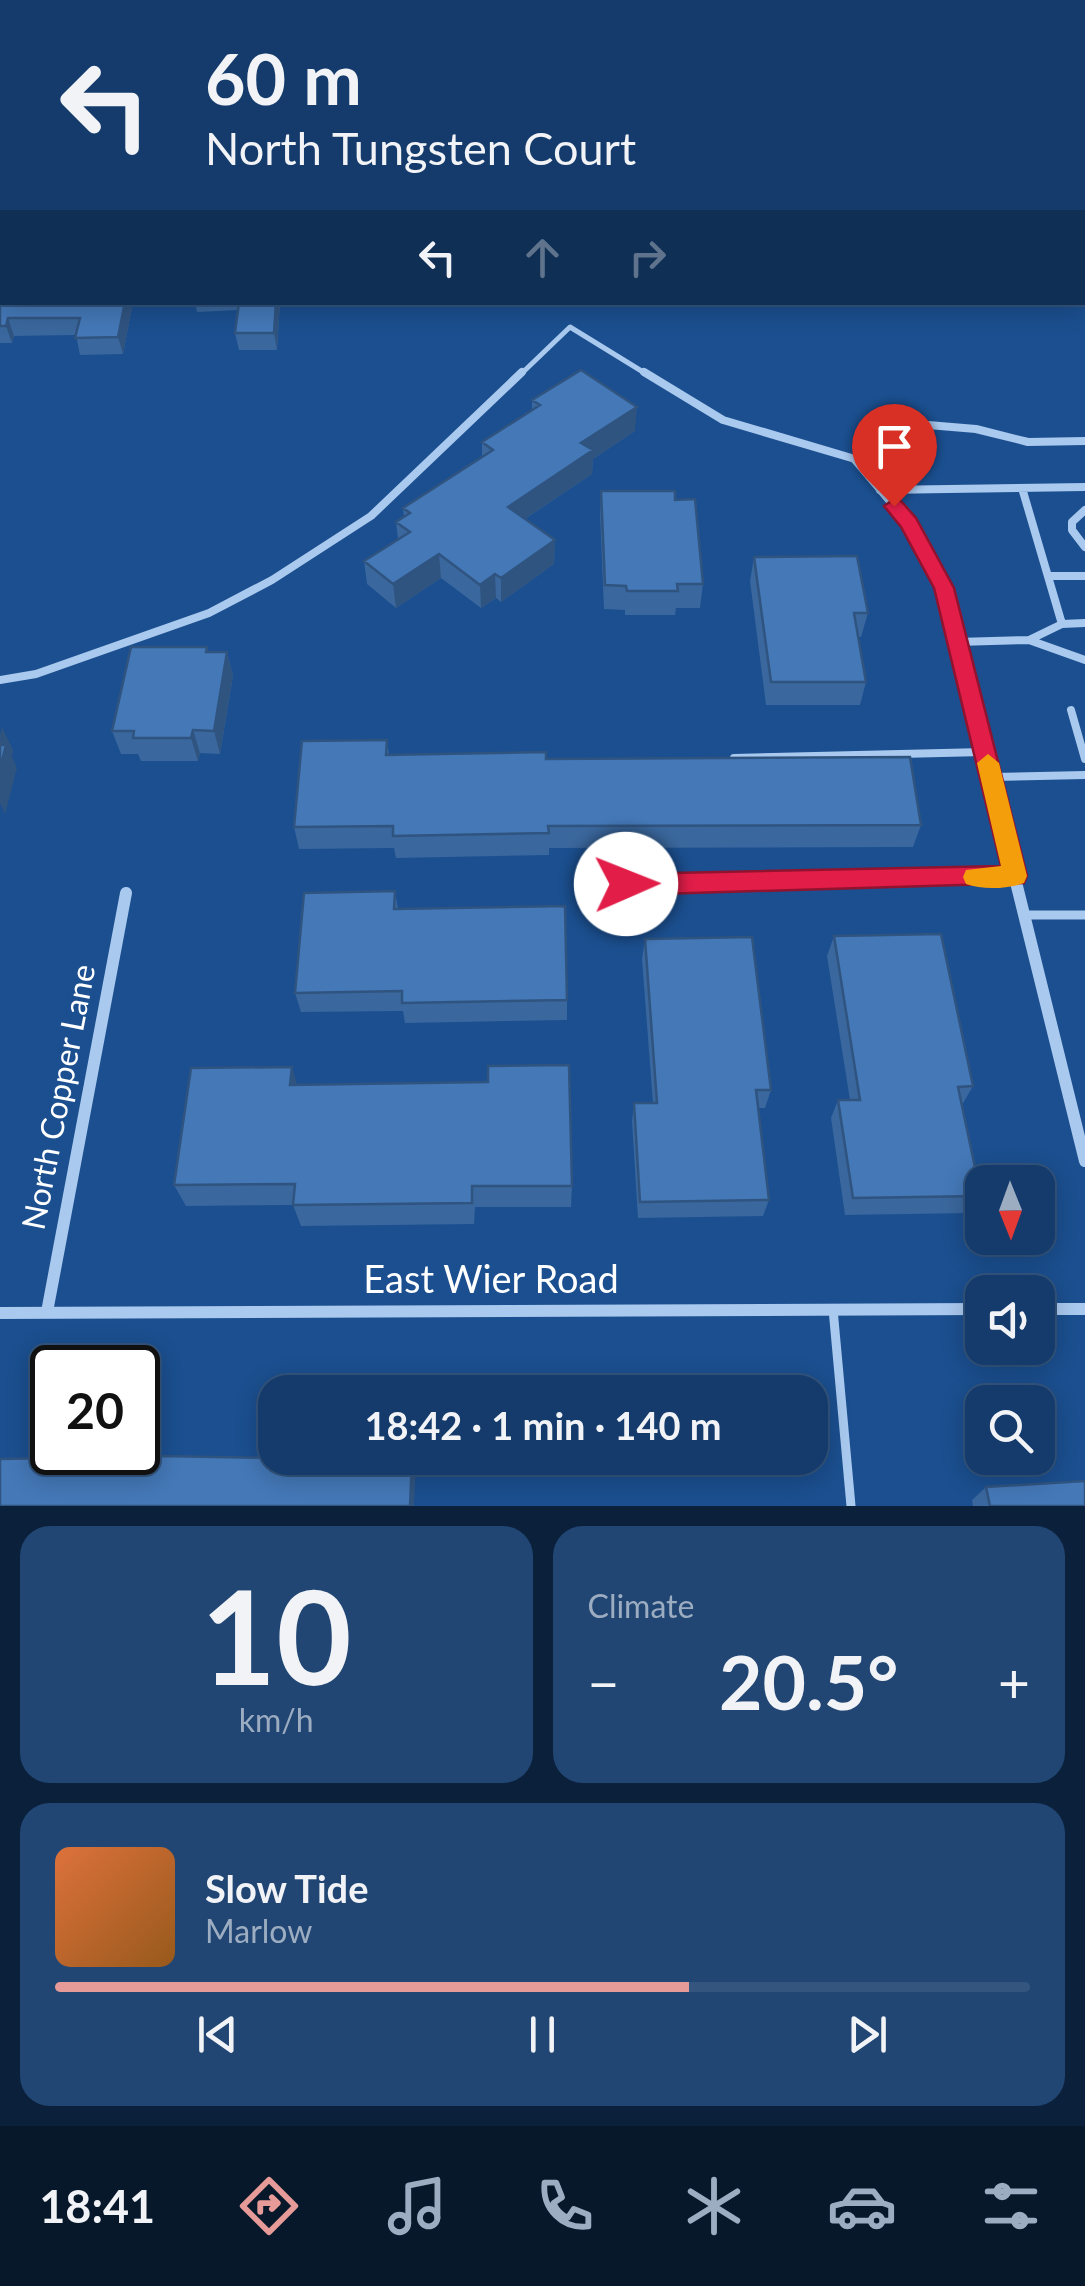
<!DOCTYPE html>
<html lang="en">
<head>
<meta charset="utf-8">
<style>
  :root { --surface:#143b6b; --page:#214673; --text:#f1f3f6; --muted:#9dadc1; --line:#33557e; --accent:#e69b98 }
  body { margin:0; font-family:Lato,sans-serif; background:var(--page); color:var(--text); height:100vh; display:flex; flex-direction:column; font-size:38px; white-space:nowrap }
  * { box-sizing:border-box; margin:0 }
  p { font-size:32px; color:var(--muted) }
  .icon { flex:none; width:55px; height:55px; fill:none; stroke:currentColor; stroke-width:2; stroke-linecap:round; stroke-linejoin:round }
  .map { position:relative; height:1506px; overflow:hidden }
  .panel { display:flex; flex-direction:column; gap:20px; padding:20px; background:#0b203b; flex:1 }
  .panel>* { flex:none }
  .top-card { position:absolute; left:0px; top:0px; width:1085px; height:305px; box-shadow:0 5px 25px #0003,0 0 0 2px var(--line); background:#143b6b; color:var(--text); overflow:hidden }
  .needle { width:65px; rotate:179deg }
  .tools { position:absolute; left:965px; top:1165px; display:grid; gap:20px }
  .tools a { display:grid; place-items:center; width:90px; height:90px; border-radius:20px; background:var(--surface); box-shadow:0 5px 25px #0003,0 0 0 2px var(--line); font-size:50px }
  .speed { position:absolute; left:30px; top:1345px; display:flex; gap:20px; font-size:50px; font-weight:700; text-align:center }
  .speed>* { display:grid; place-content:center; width:130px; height:130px; border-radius:50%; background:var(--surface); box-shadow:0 5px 25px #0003,0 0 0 2px var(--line); line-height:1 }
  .speed .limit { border:5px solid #111; border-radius:15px; background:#fff; color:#111 }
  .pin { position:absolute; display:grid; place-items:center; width:85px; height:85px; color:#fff; margin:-102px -42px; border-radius:50% 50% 50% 0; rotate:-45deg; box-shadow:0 0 10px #0007 }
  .pin .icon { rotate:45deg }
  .me { position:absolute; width:110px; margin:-55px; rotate:89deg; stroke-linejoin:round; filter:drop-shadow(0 0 8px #0008) }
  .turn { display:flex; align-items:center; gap:35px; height:210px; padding:0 40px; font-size:45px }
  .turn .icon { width:130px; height:130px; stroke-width:2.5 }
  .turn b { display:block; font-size:70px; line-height:85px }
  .lanes { display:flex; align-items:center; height:95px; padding:0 40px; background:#0003; justify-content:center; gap:50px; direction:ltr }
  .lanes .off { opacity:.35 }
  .big { font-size:75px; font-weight:700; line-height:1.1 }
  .panel .widget { flex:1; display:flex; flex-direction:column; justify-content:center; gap:15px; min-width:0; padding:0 35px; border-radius:30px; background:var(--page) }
  .panel .dial { align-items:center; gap:0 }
  .dial b { font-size:130px; line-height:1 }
  .song { display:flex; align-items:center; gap:30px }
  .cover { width:120px; height:120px; border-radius:15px; background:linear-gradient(135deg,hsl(20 70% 55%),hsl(30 70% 35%)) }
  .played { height:10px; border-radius:5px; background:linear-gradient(90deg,var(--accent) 65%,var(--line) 65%) }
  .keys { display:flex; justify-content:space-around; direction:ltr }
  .heat { display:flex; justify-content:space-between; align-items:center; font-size:55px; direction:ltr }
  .panel .tiles { flex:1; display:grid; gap:20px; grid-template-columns:1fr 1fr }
  .widget:last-child { grid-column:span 2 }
  .trip { position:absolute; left:258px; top:1375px; width:570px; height:100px; border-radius:30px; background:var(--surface); box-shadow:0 5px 25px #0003,0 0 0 2px var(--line); font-weight:700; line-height:100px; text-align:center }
  .tabs { display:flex; height:160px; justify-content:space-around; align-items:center; background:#08182b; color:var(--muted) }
  .tabs .icon { width:70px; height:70px }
  .tabs .current { color:var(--accent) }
  .tabs b { font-size:45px; color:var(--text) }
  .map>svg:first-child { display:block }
</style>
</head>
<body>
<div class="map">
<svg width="1085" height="1506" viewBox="0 0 1085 1506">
  <rect width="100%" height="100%" fill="#1b4f8f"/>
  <!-- green -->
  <path fill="#2e69ad" d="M540,0H1085V96L1082,2Z"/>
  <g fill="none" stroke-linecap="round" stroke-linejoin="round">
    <!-- lane-far2 -->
    <path stroke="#a9c9ee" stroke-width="5" d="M0,150L2,143
      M520,375L570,327L648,375"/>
    <!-- lane-far1 -->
    <path stroke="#a9c9ee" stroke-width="8" d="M644,372L723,420L855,459L928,425L976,429L1028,442L1085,441
      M1022,488L1062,624
      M880,490L1085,487
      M1085,510L1072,522V530L1085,547
      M1050,576H1085
      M1029,640L1085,660
      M957,642L1029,640L1062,624L1085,623
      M0,680L36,674L209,613L272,580L371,516L522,372
      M1071,710L1085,759
      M734,758L984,752
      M992,777L1085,775"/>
    <!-- lane -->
    <path stroke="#a9c9ee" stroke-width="9" d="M626,884L1015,876
      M1025,915H1085
      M833,1309L851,1506"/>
    <!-- street-far2 -->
    <path stroke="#a9c9ee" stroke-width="8" d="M1082,12L1085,16"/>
    <!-- street-far1 -->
    <path stroke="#a9c9ee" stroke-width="9" d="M855,459L909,523L944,588L1012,865"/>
    <!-- street -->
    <path stroke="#a9c9ee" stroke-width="12" d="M1011,862L1085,1161
      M1038,1309H1085
      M47,1312L126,893
      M0,1313L982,1309"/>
    <!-- secondary -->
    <path fill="#d6e6fa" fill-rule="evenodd" d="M1085,111V119L1082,120V112Z
      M0,153H2V161H0Z
      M1082,158H1085V166H1082Z
      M0,194H2V202H0Z"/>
    <!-- primary -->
    <path fill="#f0f6ff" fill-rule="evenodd" d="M1082,169H1085V179H1082Z"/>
  </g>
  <!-- wall -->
  <path fill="#3a679d" d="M0,294L133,302L123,354L80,355L76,335L14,336L12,343H0Z
    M195,302H280L277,350H239L235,333L238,310L197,312Z
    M532,400L635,431L593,459L592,474L525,519L555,540L554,564L501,602L496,598L481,608L441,578L396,608L367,584L364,561L398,539L396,522L404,517L403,508L482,456V442L532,410Z
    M601,491L675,500L703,584L700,608H676L675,615H625V610L604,609L600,515Z
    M754,557L868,613L861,637H858L866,682L860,705H766L750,581Z
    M207,647L209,652H227L233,676L220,754L200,753L198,761H141L138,754H121L112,731Z
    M387,740L389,755L546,759L921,825L913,847L549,848V855L396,858L394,848L299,849L294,827Z
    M395,891L398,909L567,1000V1020L405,1023L403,1011L301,1012L295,993Z
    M834,936L973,1086L962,1105L981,1196L970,1213L845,1215L831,1118L838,1100H850L827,956Z
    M645,939L771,1090L765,1108H758L769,1200L763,1216L638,1218L632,1121L634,1103H653L642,959Z
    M297,1085L572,1186L571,1207H475L474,1224L301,1226L293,1205L186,1206L174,1185Z
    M986,1487L1085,1506H973L972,1500Z"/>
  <!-- shaded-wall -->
  <path fill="#305480" d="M125,302H133L123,354L118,337Z
    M276,302H280L277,350L274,333Z
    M8,318L14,336L12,343L6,326Z
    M637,407L635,431L593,459L592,474L508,530V507L581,443Z
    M555,540L554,564L501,602V578Z
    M439,554L441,578L396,608L393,584Z
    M495,574L496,598L481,608L480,585Z
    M227,652L233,676L220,754L214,731Z
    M2,727L13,750L12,756L17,768L5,814L0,803V735Z
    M193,730L200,753L198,761L191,738Z
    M292,1067L299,1091L290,1085Z
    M412,1458H416L414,1506H410Z"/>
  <!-- building -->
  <path fill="#4478b7" stroke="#305480" stroke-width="2.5" d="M630,0H723V2H630Z
    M0,294H2V302H125L118,337L75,338L80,318H8L6,326H0Z
    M239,302H276L274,333H235Z
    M581,370L637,407L581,443L593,450L508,507L555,540L501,578L495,574L480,585L439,554L393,584L364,561L410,532L396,522L410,513L403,508L493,450L482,442L540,405L532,400Z
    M601,491H675V500L695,499L703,584H677L678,591H627L626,586L605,585Z
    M857,556L868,613H854L866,682H771L754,557Z
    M131,647H207L206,652H227L214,731L193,730L191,738H133L134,731H112Z
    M387,740L386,755L546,752V759L910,757L921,825L548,826L549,833L393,836V826L294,827L302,741Z
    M0,745H6L0,769Z
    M395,891L394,909L565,906L567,1000L402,1003V991L295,993L304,893Z
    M941,934L973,1086L958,1087L981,1196L853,1198L838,1100H860L834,936Z
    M752,937L771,1090H756L769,1200L640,1202L634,1103H657L645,939Z
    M569,1065L572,1186H472V1203L293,1205L295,1184L174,1185L191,1068L292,1067L290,1085L488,1082V1066Z
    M160,1456L337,1459V1458H412L410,1506H0V1459Z
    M1085,1481V1506H990L986,1487Z"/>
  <!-- route -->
  <path fill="#e11d48" stroke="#92132f" stroke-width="2.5" d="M894,499L901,501L916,518L954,588L1027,876L1024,883L626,895L617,892L613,884L617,877L626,874L1001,866L934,588L901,527L884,506Z"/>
  <!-- slow -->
  <path fill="#f59e0b" d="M988,754L999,763L1027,876L1024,883C1008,889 982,890 966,884L963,877L966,870L1001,866L977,763Z"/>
  <g text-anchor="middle" stroke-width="10" stroke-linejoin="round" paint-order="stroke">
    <!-- street labels -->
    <g font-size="32" fill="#fff" stroke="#1b4f8f">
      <text transform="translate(59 1097) rotate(-79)" y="11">North Copper Lane</text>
    </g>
    <!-- near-street labels -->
    <g font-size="38" fill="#fff" stroke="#1b4f8f">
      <text x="491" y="1293">East Wier Road</text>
    </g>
  </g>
</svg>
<div class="tools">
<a><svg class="needle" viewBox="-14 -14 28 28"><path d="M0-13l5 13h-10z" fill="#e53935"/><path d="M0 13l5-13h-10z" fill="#9dadc1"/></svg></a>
<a><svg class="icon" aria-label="sound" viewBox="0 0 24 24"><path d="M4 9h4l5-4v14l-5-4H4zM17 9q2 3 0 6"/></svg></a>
<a><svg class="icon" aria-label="search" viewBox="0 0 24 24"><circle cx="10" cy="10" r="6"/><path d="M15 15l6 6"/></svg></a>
</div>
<div class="speed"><div class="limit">20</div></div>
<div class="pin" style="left:894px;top:506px;background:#d93025"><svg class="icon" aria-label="arrive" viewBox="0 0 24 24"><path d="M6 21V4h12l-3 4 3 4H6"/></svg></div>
<svg class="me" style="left:626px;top:884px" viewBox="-20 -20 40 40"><circle r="19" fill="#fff"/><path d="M0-13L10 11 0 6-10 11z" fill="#e11d48"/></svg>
<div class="trip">18:42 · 1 min · 140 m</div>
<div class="top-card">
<div class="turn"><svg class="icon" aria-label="left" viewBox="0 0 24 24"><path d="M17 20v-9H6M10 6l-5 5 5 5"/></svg><div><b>60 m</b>North Tungsten Court</div></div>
<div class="lanes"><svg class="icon" aria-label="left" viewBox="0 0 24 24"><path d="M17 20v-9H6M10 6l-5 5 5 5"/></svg><svg class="icon off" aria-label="ahead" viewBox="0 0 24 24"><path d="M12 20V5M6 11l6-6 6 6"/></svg><svg class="icon off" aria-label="right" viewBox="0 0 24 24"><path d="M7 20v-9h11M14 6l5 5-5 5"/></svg></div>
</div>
</div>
<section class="panel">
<div class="tiles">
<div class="widget dial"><b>10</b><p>km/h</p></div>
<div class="widget"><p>Climate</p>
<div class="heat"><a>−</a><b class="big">20.5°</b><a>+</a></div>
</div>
<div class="widget">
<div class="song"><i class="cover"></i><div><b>Slow Tide</b><p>Marlow</p></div></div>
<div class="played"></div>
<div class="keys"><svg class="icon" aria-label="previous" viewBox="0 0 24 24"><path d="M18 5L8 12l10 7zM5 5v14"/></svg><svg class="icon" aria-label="pause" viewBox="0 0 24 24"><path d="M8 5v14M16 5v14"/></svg><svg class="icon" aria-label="next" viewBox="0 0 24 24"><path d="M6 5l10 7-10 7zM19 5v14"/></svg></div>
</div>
</div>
</section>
<nav class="tabs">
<b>18:41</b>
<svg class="icon current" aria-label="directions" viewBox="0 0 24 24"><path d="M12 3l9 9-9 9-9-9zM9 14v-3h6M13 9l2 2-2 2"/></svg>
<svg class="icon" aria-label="music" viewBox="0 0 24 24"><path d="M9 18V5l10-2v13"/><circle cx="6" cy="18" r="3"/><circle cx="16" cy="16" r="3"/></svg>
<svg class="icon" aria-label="phone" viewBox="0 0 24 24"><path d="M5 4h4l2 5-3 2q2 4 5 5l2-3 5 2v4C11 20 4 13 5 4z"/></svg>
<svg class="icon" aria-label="climate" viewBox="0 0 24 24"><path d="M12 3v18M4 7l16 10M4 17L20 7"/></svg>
<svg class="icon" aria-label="car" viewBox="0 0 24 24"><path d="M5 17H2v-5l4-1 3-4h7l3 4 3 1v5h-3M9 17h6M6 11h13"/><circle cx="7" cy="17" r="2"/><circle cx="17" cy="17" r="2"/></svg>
<svg class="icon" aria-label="filters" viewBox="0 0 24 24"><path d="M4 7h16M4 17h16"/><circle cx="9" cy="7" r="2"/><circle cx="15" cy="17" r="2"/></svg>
</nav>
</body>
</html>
